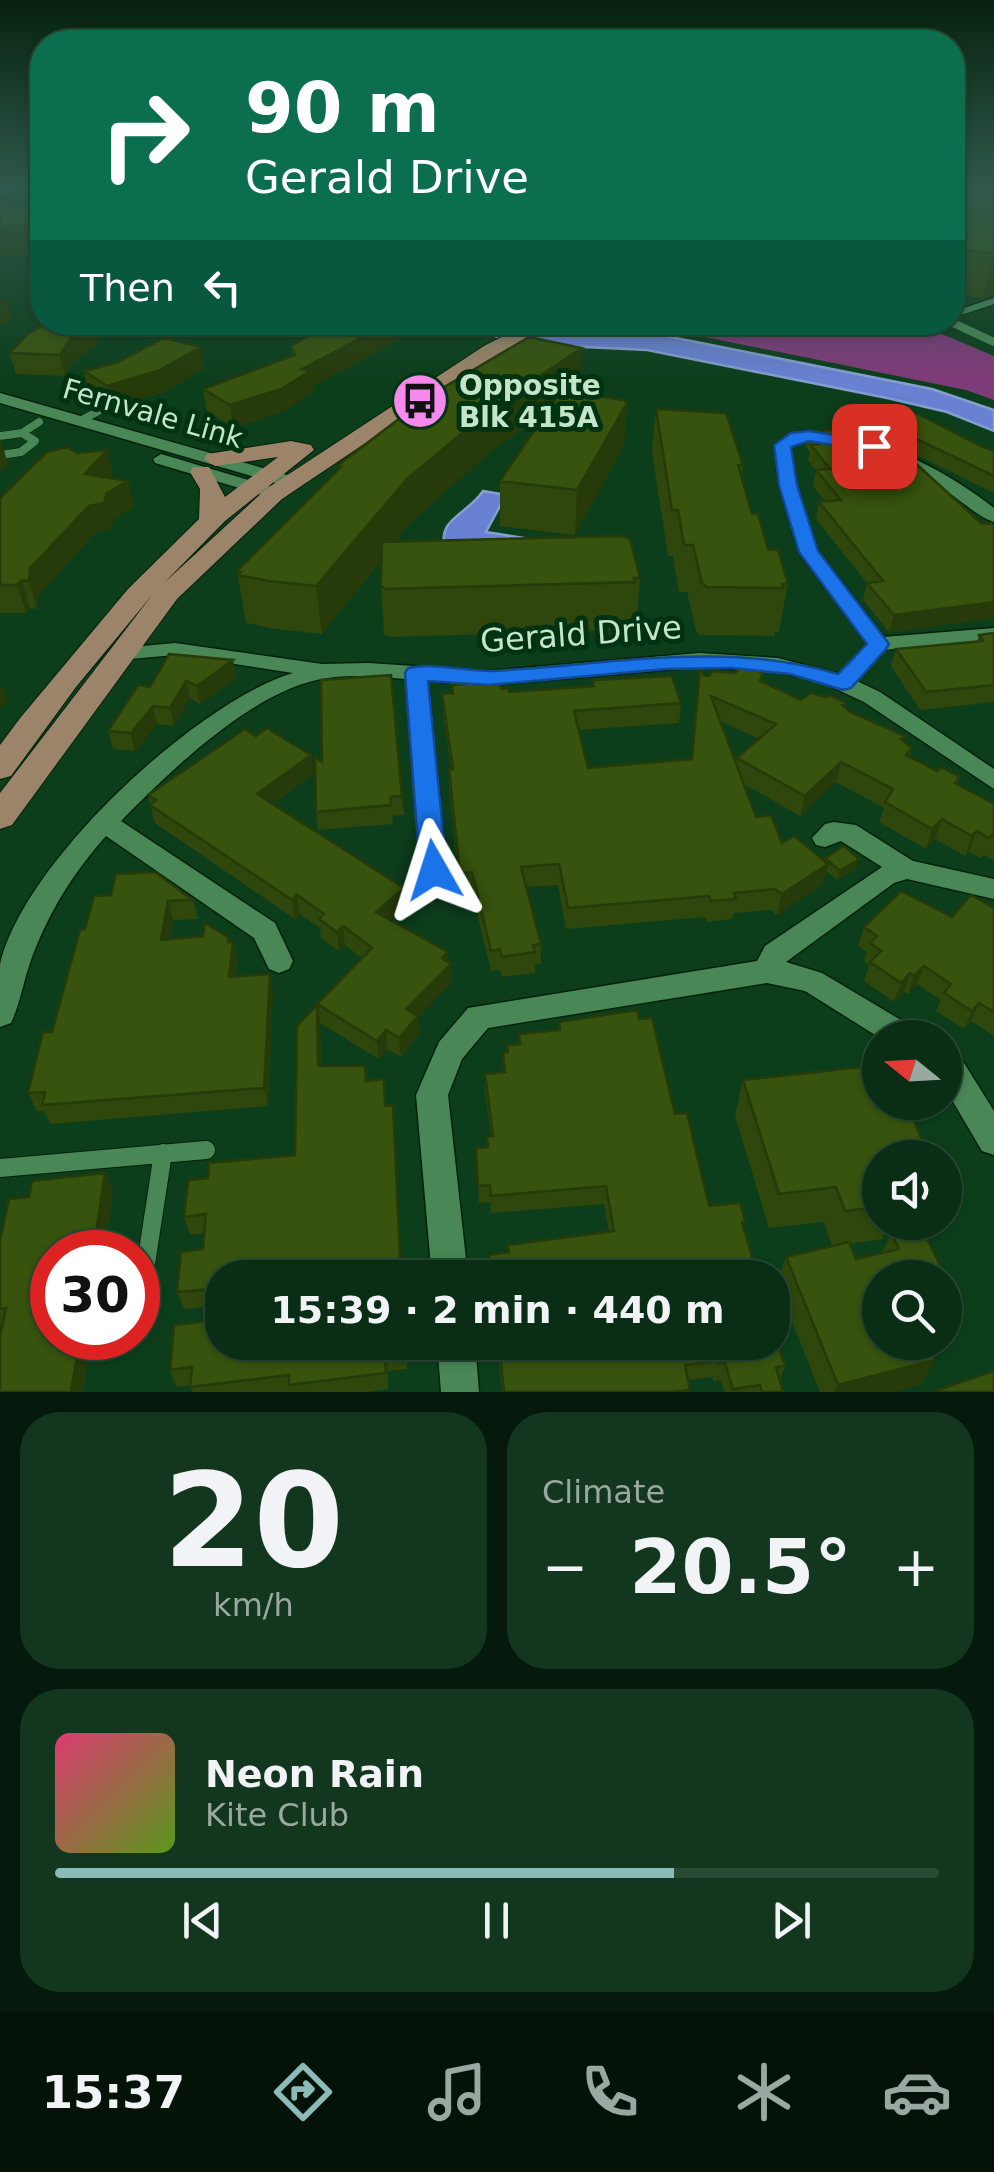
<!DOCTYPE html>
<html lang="en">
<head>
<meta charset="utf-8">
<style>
  :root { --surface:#092e15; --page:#12361e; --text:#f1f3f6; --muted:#99a8a0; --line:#294a34; --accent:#8bbbb9 }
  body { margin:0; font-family:"DejaVu Sans",sans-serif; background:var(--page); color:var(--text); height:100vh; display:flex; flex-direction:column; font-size:38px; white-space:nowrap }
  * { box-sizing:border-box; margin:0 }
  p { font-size:32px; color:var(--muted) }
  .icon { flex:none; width:55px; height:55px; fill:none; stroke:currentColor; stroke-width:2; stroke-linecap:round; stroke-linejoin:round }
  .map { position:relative; height:1392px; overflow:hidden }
  .drawer { display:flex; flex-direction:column; gap:20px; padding:20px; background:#05190c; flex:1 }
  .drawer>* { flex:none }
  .banner { position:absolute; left:30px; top:30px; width:935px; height:305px; border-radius:40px; box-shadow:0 2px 8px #0004,0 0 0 2px var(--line); background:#0b6e4f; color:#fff; overflow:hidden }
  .needle { width:65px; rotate:288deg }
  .controls { position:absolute; left:862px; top:1020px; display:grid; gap:20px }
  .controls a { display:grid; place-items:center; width:100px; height:100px; border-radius:50%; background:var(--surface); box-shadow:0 2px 8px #0004,0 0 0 2px var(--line); font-size:50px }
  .speed { position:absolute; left:30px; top:1230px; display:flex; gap:20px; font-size:50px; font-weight:700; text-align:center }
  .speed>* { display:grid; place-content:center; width:130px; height:130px; border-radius:50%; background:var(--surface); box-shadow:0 2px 8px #0004,0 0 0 2px var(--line); line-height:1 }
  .speed .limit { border:15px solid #d22; background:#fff; color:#111 }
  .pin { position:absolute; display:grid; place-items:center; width:85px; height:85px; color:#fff; margin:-42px; border-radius:20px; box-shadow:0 5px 15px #0006 }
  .me { position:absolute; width:110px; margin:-55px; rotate:354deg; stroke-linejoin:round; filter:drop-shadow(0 0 8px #0008) }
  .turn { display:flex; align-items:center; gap:35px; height:210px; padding:0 50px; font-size:45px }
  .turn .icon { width:130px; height:130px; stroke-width:2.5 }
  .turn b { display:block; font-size:70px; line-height:85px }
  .then { display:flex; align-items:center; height:95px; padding:0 50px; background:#0003; gap:20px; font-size:38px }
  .big { font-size:75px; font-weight:700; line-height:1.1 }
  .drawer .widget { flex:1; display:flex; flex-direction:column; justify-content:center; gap:15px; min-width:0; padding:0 35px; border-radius:40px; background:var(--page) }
  .drawer .dial { align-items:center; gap:0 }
  .dial b { font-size:130px; line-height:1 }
  .song { display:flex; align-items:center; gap:30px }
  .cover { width:120px; height:120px; border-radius:15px; background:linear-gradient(135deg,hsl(340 70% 55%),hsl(90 70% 35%)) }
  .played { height:10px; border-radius:5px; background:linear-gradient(90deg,var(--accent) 70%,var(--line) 70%) }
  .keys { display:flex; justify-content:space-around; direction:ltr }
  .heat { display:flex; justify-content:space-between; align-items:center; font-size:55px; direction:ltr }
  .drawer .tiles { flex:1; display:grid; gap:20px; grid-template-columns:1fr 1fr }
  .widget:last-child { grid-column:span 2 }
  .trip { position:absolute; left:205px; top:1260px; width:585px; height:100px; border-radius:40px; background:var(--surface); box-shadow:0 2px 8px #0004,0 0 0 2px var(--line); font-weight:700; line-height:100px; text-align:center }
  .menu { display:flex; height:160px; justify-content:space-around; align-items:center; background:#041208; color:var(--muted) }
  .menu .icon { width:70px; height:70px }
  .menu .on { color:var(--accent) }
  .menu b { font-size:45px; color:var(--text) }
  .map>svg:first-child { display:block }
</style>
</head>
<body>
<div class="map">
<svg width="994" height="1392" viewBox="0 0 994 1392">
  <rect width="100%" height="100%" fill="#0c3e1c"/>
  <!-- forest -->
  <path fill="#7e3b7a" d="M636,323H916L994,356V400L966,390Z"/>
  <!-- water -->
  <path fill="#6981d2" stroke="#859fd0" stroke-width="2.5" d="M454,323H601L932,389L994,410V431L947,412L887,398L647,350L520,344Z
    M483,491L506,495L486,532L562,544L445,547C437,519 468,514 483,491Z"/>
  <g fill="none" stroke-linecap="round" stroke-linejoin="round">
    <!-- lane-far2 casing -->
    <g stroke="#01220b" stroke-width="8">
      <path id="lane-far2" d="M952,315L994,301"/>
    </g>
    <!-- lane-far1 casing -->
    <g stroke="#01220b" stroke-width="9">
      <path id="lane-far1" d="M951,322L994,342
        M80,421L102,409
        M22,433L39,422
        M0,436L22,433L35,441L21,452L0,455"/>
    </g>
    <!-- lane casing -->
    <g stroke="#01220b" stroke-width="20">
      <path id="lane" d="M0,1168L206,1150
        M138,1316L163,1153"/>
    </g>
    <!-- street casing -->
    <g stroke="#01220b" stroke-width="3">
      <path id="street" d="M0,393L291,476L294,480L291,484H279L0,403Z
        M802,431C870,432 941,466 994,508V522C978,517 963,502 949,493C908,467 839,425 791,447L797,485L818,551L884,637L994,628V640L884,650L857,681L880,692L994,769V789L864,702L819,681L778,672L699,667L489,685L428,681L447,871L443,878L434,881L425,878L421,871L406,679C380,677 354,674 328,678C256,687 171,770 121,821L275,923L293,961L289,969L279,973L269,969L254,938L106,836C72,874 47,915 30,963C23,983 20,1004 11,1023L0,1027C0,1007 0,984 0,965C22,864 196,702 293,673L175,655L119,660L111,659L108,654L111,649L175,643L322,664L369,663L489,671L699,653L778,658L839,674L867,644L799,552L779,485L774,445Z
        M161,454L275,488L278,492L269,497L155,463L153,459Z
        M834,822L856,825L913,861L994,879V899L907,879L894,883L786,962L822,973L916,1029L920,1038H880L805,991L767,983L488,1028L462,1059L448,1095L468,1278H432L416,1095L439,1042L468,1008L757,961L765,946L882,867L841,841L825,847L816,845L812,838L825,824Z
        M945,1052L964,1063L994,1111V1155L982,1151L945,1088Z
        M437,1342H475L479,1392H441Z"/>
    </g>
    <!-- secondary casing -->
    <g stroke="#01220b" stroke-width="2">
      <path id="secondary" d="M28,185L26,188L0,195V187Z"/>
    </g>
    <!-- primary casing -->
    <g stroke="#01220b" stroke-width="2">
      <path id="primary" d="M531,322H555L498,354L282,499L177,599L12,825L0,829V793L153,594L76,687L11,776L0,779V745L21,717L128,589L199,519L200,489L190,472L193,467H209L225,497L278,457L215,466L204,459L207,454L291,441L311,445L314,450L225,521L164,583L266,489L484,346Z"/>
    </g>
    <!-- lane-far2 -->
    <use href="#lane-far2" stroke="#498757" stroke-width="6"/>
    <!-- lane-far1 -->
    <use href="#lane-far1" stroke="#498757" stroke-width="8"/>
    <!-- lane -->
    <use href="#lane" stroke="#498757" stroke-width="18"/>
    <!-- street -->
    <use href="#street" fill="#498757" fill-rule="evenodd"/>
    <!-- secondary -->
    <use href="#secondary" fill="#728660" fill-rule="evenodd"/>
    <!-- primary -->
    <use href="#primary" fill="#9c846a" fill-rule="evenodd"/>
    <!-- rail casing -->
    <g stroke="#a8cbaf" stroke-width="6">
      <path id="rail" d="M0,188L12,185"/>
    </g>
    <!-- rail -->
    <use href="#rail" stroke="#003312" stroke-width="4" stroke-dasharray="10" stroke-linecap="butt"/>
  </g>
  <!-- wall -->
  <path fill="#2f470c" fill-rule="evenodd" d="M952,185H994V295L983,298L952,294Z
    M94,323L98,344L76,359L65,376L16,374L10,353Z
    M398,340L312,387L313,392L284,411L233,428L207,411L203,389L292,356L291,346Z
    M204,368L164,392L112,408L89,393L84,371Z
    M580,388L574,393L627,403L624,445L575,535L500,526V481L548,411L496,447L409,524L395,542L640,578L636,626H631L630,630L390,637L384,634L381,586L382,559L322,634L276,629L246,623L237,571L338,470L337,466Z
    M656,409L743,465L742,478L752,514L768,549L788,584L779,632H775L774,636L700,635L696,631L687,592H679L673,556H668L652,452Z
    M887,425L994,451V493L884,439Z
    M809,431L881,463L982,524L994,525V618L889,632L863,600L867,583L816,519L819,502H826L813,486L816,471L808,460L810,452L806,447Z
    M113,475L111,478L128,481L134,507L114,519L111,530L96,532L38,596L37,609L30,608L26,613H0V498Z
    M994,633V702L920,710L891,666L896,649L977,641L979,635Z
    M233,660L236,678L200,704L190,698L174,726L157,724L135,751L113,749L108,731L150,687Z
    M700,668L703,675L709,676L763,672L761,681L801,700L846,703L845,707L850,712L903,740L912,748L910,757L937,771L960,777L958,784L994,804V861L984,855L981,858L969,852L965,856L935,839L926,849L879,822L884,808L836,782L800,816L744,784L756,817L782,843L824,861L825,858L857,868L837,880L826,871L823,884L777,915L771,910L734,913L732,919L707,922L706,917L566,929L558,885L526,887L541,944V964L535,965V973L502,977L500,970L491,971L472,892L461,893L449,789V769H451L443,714L442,694L452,693V685L501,689L509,692L592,686L593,680L681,703L679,723L579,730L588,768L691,759ZM721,721L759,739L737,758L736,762Z
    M391,675L404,815L392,816L393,824L318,830L316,812L322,762Z
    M256,736L311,755L314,773L272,804L404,888L405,907L390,920L448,962L452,982L418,1017L419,1034L401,1057L387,1049L379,1059L320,1023L317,1004L362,958L345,945L339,951L321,938L320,928L300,914L295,919L155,823L148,795Z
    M94,896L193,900L198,919L173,920L170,939L228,937L230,942H233L237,961L235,976L270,974L273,992L268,1106L50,1124L44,1111H37L28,1093L52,1032L85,929Z
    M994,908V1036L971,1021L964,1029L936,1011L941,1000L917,984L908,994L904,992L894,1002L864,981L869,965L864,962L867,952L858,946L864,927L952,917Z
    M639,1019L709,1206L745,1221L743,1227L758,1278H490L489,1255L508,1252V1245L609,1231L604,1204L491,1213L490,1202L479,1203L476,1148L488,1147L491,1136L485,1092V1074L503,1071V1053H507V1045L519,1044V1034L558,1030L559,1022Z
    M320,1023L321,1066H365L367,1081L386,1106L393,1105L394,1123L222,1278V1305L184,1309L177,1292L203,1249L204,1233L190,1235L184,1217L208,1178L295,1155Z
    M880,1065V1102H906L928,1154L927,1158H880V1222H889L882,1239L849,1244L856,1259L882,1253L891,1233L920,1225L953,1291L945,1307V1278H880V1342H927L935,1360L922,1384L892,1392H820L777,1283L786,1257L837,1245L832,1246L824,1222L769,1228L735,1116L743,1080Z
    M105,1173L113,1191L104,1252H52V1338H91L83,1392H0L2,1327H0V1240L29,1197Z
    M222,1342H406L407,1369L388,1371V1389L367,1392H192L190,1385L177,1387L170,1370Z
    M497,1342H772L785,1366L780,1380L783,1392H724L721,1380L713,1381V1377L688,1380L689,1392H502Z"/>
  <!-- shaded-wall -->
  <path fill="#263a0a" d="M42,219V252L0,257V227Z
    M994,254V295L983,298Z
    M6,299L12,319L0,326V303Z
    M258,322H309V324L259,329Z
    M391,322H398V340L312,387L313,392L284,411L233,428L230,405Z
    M94,323L98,344L76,359L65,376L60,355L71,338Z
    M200,347L204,368L164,392L112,408L107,386Z
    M582,348L580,388L496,447L409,524L322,634L316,586L407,479L496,405Z
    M627,403L624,445L575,535L577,490Z
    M1,439L8,465L0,472V440Z
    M107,450L113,475L92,500L85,474Z
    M128,481L134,507L114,519L111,530L96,532L38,596L37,609L29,581L30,568L89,506Z
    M22,580L30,608L26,613L17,585Z
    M994,602V618L889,632L894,615Z
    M233,660L236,678L200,704L197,686Z
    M186,681L190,698L174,726L170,708Z
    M3,686L8,701L0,708V688Z
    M153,706L157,724L135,751L131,733Z
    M311,755L314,773L260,812L257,794Z
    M841,762L836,782L800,816L805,796Z
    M942,819L935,839L926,849L932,829Z
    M977,831L969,852L965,856L972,836Z
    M859,859L857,868L837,880L840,871Z
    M828,864L823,884L777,915L782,894Z
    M404,888L405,907L378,931L376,912Z
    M297,895L300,914L295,919L292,900Z
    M168,901L173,920L166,958L161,940Z
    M343,926L345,945L339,951L337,932Z
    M228,937L232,951L233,942L237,961L233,996L229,977Z
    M448,952V967L451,964L452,982L418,1017L419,1034L401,1057L399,1038L406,1009Z
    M924,966L917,984L908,994L914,976Z
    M910,973L904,992L894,1002L901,983Z
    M270,974L273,992L268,1106L264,1088Z
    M979,1003L971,1021L964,1029L972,1011Z
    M317,1005L320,1023L321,1085L318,1066Z
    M386,1030L387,1049L379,1059L377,1041Z
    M393,1105L394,1123L402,1278H401Z
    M105,1173L113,1191L104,1252H93Z
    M953,1291L945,1307V1293Z
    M80,1338H91L83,1392H71Z
    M935,1360L922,1384L892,1392H834L838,1385Z"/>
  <!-- building -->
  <path fill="#37530e" stroke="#263a0a" stroke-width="2.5" d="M952,185H994V253L952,249Z
    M0,205L42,207V219L35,223L0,227Z
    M42,272V300L38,298Z
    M48,322L94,323L71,338L60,355L10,353L27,335Z
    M333,322H391L302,369L310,371L281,389L230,405L203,389L295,355L291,346Z
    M529,337L582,348L496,405L407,479L316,586L269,581L238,575L241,572L237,571L341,467L337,466L429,396Z
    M164,338L200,347L160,370L107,386L84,371L118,362Z
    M561,391L624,400L627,403L577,490L500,481Z
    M656,409L726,413L743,465H738L752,514H758L768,549L778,550L788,584H782L783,588L707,587L702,583L693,545H684L678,510H672Z
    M916,413L981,446L994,451V476L887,425Z
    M833,430L856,434L881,463L911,459L982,524L992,523L994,525V602L894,615L867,583L883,581L819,502L841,500L816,470L830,469L811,445L819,444L809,431Z
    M67,447L77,453L107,450L85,474L128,481L107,493L104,503L89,506L30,568L29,581L22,580L17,585H0V498L47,452Z
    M623,536L630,539L640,578H634L635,582L386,589L381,586L382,542Z
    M994,633V685L926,692L896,649L983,641L979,635Z
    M169,654L233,660L197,686L186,681L170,708L153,706L131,733L108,731L138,685L150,687Z
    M741,667L763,672L760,681L801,700L810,693L826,697L829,695L846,703L842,705L850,712L905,736L901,739L912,748L906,755L937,771L941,767L960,777L955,783L994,804V836L992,835L989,838L977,831L972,836L942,819L932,829L885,802L893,789L841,762L805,796L737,758L776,724L711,696L756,817L771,815L782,843L794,836L828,864L782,894L775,889L734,893L736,899L711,901L709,896L568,908L559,864L521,867L541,944L533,945L535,952L502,957L500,949L491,951L472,872L460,873L449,769H453L442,694L453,693L452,685L499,681L501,689L508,688L509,692L594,686L593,680L672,676L681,703L574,711L588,768L692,759L700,668L703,675L709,676L712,671L735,673Z
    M391,675L402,796L391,797V805L316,812L315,757L322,762L321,680Z
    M267,728L311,755L257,794L404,888L376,912L448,952L442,958L451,964L406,1009L418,1016L399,1038L386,1030L377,1041L317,1004L372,948L343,926L337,932L319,919L324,914L297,895L292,900L150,805L156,800L148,795L245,729L256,736Z
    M844,846L859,859L840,871L825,858Z
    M155,872L193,900L168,901L161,940L203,936L205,923L228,937V942H233L229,977L270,974L264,1088L42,1105L45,1092L28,1093L43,1032H52L80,930L85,929L94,896L111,895L116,874Z
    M901,891L952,917L971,895L994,908V1012L979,1003L972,1011L944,993L951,984L924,966L914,976L910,973L901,983L870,962L881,951L870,943L877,936L864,927Z
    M317,1005L318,1066H365L366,1081L384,1079L385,1106L393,1105L401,1278H222V1288L177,1292L181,1252L203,1249L206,1214L184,1217L188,1180L208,1178L209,1163L295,1155L297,1026Z
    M637,1010L639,1019L652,1018L675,1114L687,1113L709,1206L740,1203L745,1221L742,1222L758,1278H491L489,1255L509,1252L508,1245L614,1231L606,1186L491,1196L490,1185L478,1186L476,1148L488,1147L487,1136H493L485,1074L505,1072L503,1053L508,1052L507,1045L520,1044L519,1034L560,1030L559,1022Z
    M880,1065V1102H906L928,1154L902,1158H880L879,1160L880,1207L845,1211L836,1187L779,1194L743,1080Z
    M105,1173L93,1252H52V1338H80L71,1392H0V1336L6,1308L0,1309V1240L9,1199L29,1197L32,1181Z
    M920,1225L953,1291L945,1293V1278H880V1342H927L935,1360L838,1385L786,1257L849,1242L856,1259L899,1249L891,1233Z
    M222,1319V1342H404L405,1353L385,1355L386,1373L289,1385V1375L190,1387L192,1367L170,1370L174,1325Z
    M772,1325L785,1366L776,1367L783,1392H762L760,1385L733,1389L725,1363L718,1364L717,1361L685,1365L690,1390L674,1392H504L499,1342H772Z
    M994,1371V1392H932Z"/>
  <!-- sky -->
  <linearGradient id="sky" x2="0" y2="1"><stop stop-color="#07220f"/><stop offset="0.49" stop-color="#2e584b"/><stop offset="1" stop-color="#2e584b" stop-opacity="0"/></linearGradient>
  <rect width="994" height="380" fill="url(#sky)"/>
  <!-- route -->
  <path fill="#1a73e8" stroke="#114b97" stroke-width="2.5" d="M809,431L874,441L883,446L874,452L809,441L791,447L797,485L818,551L886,640L889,644L886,649L851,688L843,690L790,674L731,668L666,669L489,685L428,681L447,870L443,878H424L420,870L405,673L408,668C435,662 466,672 493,671C610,665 723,640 838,674L867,644L799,552L779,485L774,445L791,433Z"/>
  <!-- icons -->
  <defs>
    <g id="bus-disc" transform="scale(2.875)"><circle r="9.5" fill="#f589ee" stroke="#003312"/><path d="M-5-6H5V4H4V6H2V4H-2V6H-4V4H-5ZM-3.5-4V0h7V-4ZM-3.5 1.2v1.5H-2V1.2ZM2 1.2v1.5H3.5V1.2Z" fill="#111"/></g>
  </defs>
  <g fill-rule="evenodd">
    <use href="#bus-disc" x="420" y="401"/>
  </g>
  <g text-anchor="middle" stroke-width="10" stroke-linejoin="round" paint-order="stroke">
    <!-- far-poi labels -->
    <g font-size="28" font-weight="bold" fill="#c5e5ca" stroke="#003312" text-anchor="start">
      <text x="459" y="395">Opposite<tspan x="459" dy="32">Blk 415A</tspan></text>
    </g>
    <!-- far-street labels -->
    <g font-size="28" fill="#c5e5ca" stroke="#003312">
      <text transform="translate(153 413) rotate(16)" y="10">Fernvale Link</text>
    </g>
    <!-- street labels -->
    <g font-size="32" fill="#c5e5ca" stroke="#003312">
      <text transform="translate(581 634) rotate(-4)" y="11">Gerald Drive</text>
    </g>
  </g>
</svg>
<div class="controls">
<a><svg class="needle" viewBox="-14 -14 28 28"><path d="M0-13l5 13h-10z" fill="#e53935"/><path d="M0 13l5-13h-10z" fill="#99a8a0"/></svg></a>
<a><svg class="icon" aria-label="sound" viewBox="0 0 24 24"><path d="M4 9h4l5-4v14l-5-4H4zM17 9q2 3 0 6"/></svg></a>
<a><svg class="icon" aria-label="search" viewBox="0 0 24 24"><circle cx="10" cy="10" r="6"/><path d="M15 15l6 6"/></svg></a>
</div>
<div class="speed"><div class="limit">30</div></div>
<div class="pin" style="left:874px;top:446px;background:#d93025"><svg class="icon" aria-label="arrive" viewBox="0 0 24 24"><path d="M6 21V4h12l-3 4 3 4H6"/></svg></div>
<svg class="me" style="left:434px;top:870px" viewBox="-20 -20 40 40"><path d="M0-17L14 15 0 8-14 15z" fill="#1a73e8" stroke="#fff" stroke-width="4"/></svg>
<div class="trip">15:39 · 2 min · 440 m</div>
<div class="banner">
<div class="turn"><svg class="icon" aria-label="right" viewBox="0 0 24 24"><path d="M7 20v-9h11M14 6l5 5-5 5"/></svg><div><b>90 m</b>Gerald Drive</div></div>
<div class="then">Then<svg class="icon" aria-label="left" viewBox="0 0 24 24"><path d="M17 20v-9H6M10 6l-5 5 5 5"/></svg></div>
</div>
</div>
<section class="drawer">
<div class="tiles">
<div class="widget dial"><b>20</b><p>km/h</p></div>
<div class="widget"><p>Climate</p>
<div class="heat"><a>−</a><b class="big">20.5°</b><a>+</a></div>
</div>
<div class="widget">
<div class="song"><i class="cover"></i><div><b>Neon Rain</b><p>Kite Club</p></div></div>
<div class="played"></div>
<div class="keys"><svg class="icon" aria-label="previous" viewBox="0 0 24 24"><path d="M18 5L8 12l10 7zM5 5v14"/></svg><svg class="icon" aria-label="pause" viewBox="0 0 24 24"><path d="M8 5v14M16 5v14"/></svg><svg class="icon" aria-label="next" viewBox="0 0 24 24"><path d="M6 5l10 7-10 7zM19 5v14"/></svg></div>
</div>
</div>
</section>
<nav class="menu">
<b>15:37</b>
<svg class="icon on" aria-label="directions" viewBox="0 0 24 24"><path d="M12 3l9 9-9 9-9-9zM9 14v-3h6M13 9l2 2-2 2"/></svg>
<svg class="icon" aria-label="music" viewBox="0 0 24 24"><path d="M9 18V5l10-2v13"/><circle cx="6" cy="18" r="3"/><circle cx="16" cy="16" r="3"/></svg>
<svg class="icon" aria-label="phone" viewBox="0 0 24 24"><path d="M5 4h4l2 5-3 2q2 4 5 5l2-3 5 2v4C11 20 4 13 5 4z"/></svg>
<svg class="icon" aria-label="climate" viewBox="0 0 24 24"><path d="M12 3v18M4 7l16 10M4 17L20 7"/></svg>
<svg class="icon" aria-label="car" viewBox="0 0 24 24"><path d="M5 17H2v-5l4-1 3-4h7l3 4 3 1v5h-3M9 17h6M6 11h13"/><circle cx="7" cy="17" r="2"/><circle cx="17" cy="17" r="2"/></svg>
</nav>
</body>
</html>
